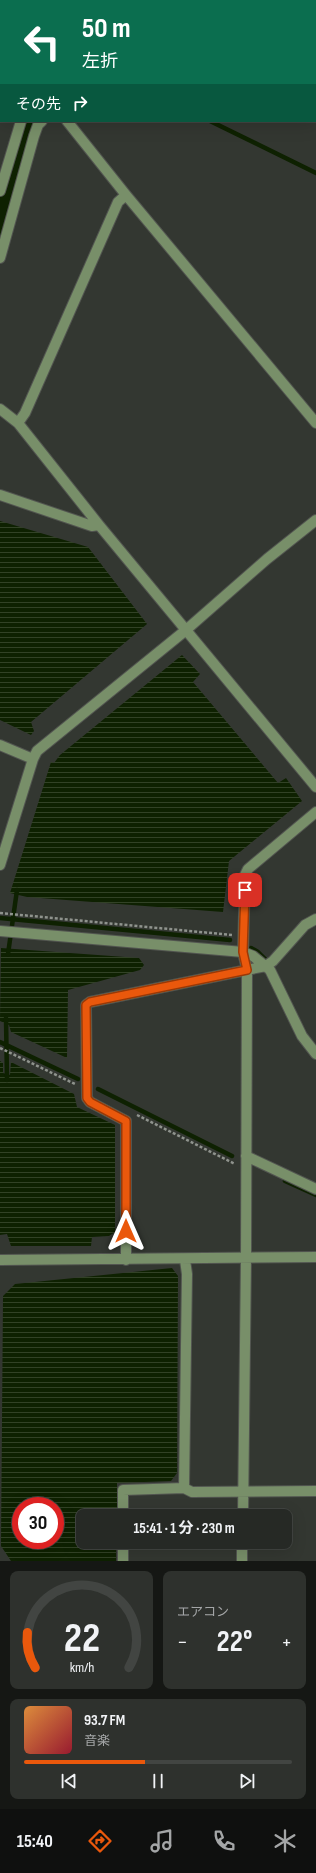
<!DOCTYPE html>
<html lang="ja">
<head>
<meta charset="utf-8">
<style>
  :root { --surface:#262925; --page:#2e312d; --text:#f1f3f6; --muted:#a4a6a7; --line:#424542; --accent:#ea580c }
  body { margin:0; font-family:"Sofia Sans Condensed","Noto Sans JP",sans-serif; background:var(--page); color:var(--text); height:100vh; display:flex; flex-direction:column; font-size:15px; white-space:nowrap }
  * { box-sizing:border-box; margin:0 }
  p { font-size:13px; color:var(--muted) }
  .icon { flex:none; width:22px; height:22px; fill:none; stroke:currentColor; stroke-width:2; stroke-linecap:round; stroke-linejoin:round }
  .map { position:relative; height:1561px; overflow:hidden }
  .drawer { display:flex; flex-direction:column; gap:10px; padding:10px; background:#151714; flex:1 }
  .drawer>* { flex:none }
  .top-card { position:absolute; left:0px; top:0px; width:316px; height:122px; box-shadow:0 4px 16px #0002,0 0 0 1px var(--line); background:#0b6e4f; color:#fff; overflow:hidden }
  .speed { position:absolute; left:12px; top:1497px; display:flex; gap:8px; font-size:20px; font-weight:700; text-align:center }
  .speed>* { display:grid; place-content:center; width:52px; height:52px; border-radius:50%; background:var(--surface); box-shadow:0 4px 16px #0002,0 0 0 1px var(--line); line-height:1 }
  .speed .limit { border:6px solid #d22; background:#fff; color:#111 }
  .pin { position:absolute; display:grid; place-items:center; width:34px; height:34px; color:#fff; margin:-17px; border-radius:8px; box-shadow:0 2px 6px #0006 }
  .me { position:absolute; width:44px; margin:-22px; rotate:0deg; stroke-linejoin:round; filter:drop-shadow(0 0 3px #0008) }
  .turn { display:flex; align-items:center; gap:14px; height:84px; padding:0 16px; font-size:18px }
  .turn .icon { width:52px; height:52px; stroke-width:2.5 }
  .turn b { display:block; font-size:28px; line-height:34px }
  .then { display:flex; align-items:center; height:38px; padding:0 16px; background:#0003; gap:8px; font-size:15px }
  .big { font-size:30px; font-weight:700; line-height:1.1 }
  .drawer .card { flex:1; display:flex; flex-direction:column; justify-content:center; gap:6px; min-width:0; padding:0 14px; border-radius:8px; background:var(--page) }
  .drawer .dial { align-items:center; gap:0 }
  .dial svg { height:104px; overflow:visible; fill:none; stroke:var(--line); stroke-width:7; stroke-linecap:round; text-anchor:middle }
  .dial text { fill:var(--text); stroke:none }
  .song { display:flex; align-items:center; gap:12px }
  .cover { width:48px; height:48px; border-radius:6px; background:linear-gradient(135deg,hsl(30 70% 55%),hsl(350 70% 35%)) }
  .played { height:4px; border-radius:2px; background:linear-gradient(90deg,var(--accent) 45%,var(--line) 45%) }
  .keys { display:flex; justify-content:space-around; direction:ltr }
  .heat { display:flex; justify-content:space-between; align-items:center; font-size:22px; direction:ltr }
  .drawer .tiles { flex:1; display:grid; gap:10px; grid-template-columns:1fr 1fr }
  .card:last-child { grid-column:span 2 }
  .trip { position:absolute; left:76px; top:1509px; width:216px; height:40px; border-radius:8px; background:var(--surface); box-shadow:0 4px 16px #0002,0 0 0 1px var(--line); font-weight:700; line-height:40px; text-align:center }
  .tabs { display:flex; height:64px; justify-content:space-around; align-items:center; background:#0f100f; color:var(--muted) }
  .tabs .icon { width:28px; height:28px }
  .tabs .on { color:var(--accent) }
  .tabs b { font-size:18px; color:var(--text) }
  .map>svg:first-child { display:block }
</style>
</head>
<body>
<div class="map">
<svg width="316" height="1561" viewBox="0 0 316 1561">
  <defs>
    <pattern id="water-rules" width="6" height="5" patternUnits="userSpaceOnUse"><rect width="6" height="5" fill="#0e2101"/><path d="M0 2.5h6" fill="none" stroke="#324226"/></pattern>
  </defs>
  <rect width="100%" height="100%" fill="#333731"/>
  <!-- water -->
  <path fill="url(#water-rules)" fill-rule="evenodd" d="M0,521L88,547L147,624L31,722L34,731L31,735L0,720Z
    M182,655L200,674L193,682L278,783L286,778L302,801L229,861L223,912L27,897L10,893L51,762L54,763L60,755Z
    M1,948L139,958L144,965L140,970L68,990L67,1058L11,1032L9,1025L0,1021Z
    M0,1061L3,1063V1073L10,1075L11,1062L74,1094L77,1107L115,1125V1232L109,1236L92,1237L91,1246H11L7,1234L0,1235Z
    M172,1268L178,1276L177,1473L171,1481L117,1483V1516H83V1542H116V1561H11L1,1546L3,1296L15,1284ZM21,1506H55V1540H21Z"/>
  <g fill="none" stroke-linecap="round" stroke-linejoin="round">
    <!-- stream -->
    <path stroke="#0e2101" stroke-width="4.5" d="M210,121L316,173
      M0,918L230,940
      M251,948L258,952L269,963
      M8,954L17,890
      M6,1018L7,1080
      M0,1042L78,1079
      M98,1089L232,1156
      M285,1181L316,1195"/>
    <!-- river -->
    <path stroke="#0e2101" stroke-width="26" d="M0,227L29,121"/>
    <!-- minor casing -->
    <g stroke="#525550" stroke-width="12">
      <path id="minor" d="M217,0L222,1
        M66,1L67,0
        M186,1V0
        M264,1L265,0
        M315,21H316
        M0,41L1,43
        M67,121L126,195L316,423
        M0,191L21,121
        M0,258L34,136L38,125L42,121
        M0,409L18,423L99,525L316,787
        M18,423L25,413L118,202L126,195
        M0,495L92,526L99,525
        M0,745L33,759
        M0,865L33,759L37,751L186,630L267,559L316,520
        M0,931L243,952L253,956L270,970L302,1036L316,1054
        M246,1156L316,1189
        M0,1260L316,1257
        M126,1260V1121L90,1102L87,1098L86,1005L90,1002L266,966L273,961L305,925L316,919
        M184,1488L187,1274L185,1260
        M123,1516V1490L184,1488L192,1492L316,1491
        M243,1516L246,1258L247,970L243,952L245,875L248,869L316,812
        M123,1542V1561
        M242,1561V1542"/>
    </g>
    <!-- path -->
    <path stroke="#8f938d" stroke-width="2.5" stroke-dasharray="3 2" stroke-linecap="butt" d="M0,913L232,935
      M0,1048L75,1084
      M137,1115L235,1164"/>
    <!-- minor -->
    <use href="#minor" stroke="#788f69" stroke-width="10"/>
  </g>
  <g fill="none" stroke-linecap="round" stroke-linejoin="round">
    <!-- route casing -->
    <g stroke="#983908" stroke-width="10">
      <path id="route" d="M126,1231V1121L90,1102L87,1098L86,1005L90,1002L247,970L243,952L245,890"/>
    </g>
    <!-- route -->
    <use href="#route" stroke="#ea580c" stroke-width="7"/>
  </g>
</svg>
<div class="speed"><div class="limit">30</div></div>
<div class="pin" style="left:245px;top:890px;background:#d93025"><svg class="icon" aria-label="arrive" viewBox="0 0 24 24"><path d="M6 21V4h12l-3 4 3 4H6"/></svg></div>
<svg class="me" style="left:126px;top:1231px" viewBox="-20 -20 40 40"><path d="M0-17L14 15 0 8-14 15z" fill="#ea580c" stroke="#fff" stroke-width="4"/></svg>
<div class="trip">15:41 · 1 分 · 230 m</div>
<div class="top-card">
<div class="turn"><svg class="icon" aria-label="left" viewBox="0 0 24 24"><path d="M17 20v-9H6M10 6l-5 5 5 5"/></svg><div><b>50 m</b>左折</div></div>
<div class="then">その先<svg class="icon" aria-label="right" viewBox="0 0 24 24"><path d="M7 20v-9h11M14 6l5 5-5 5"/></svg></div>
</div>
</div>
<section class="drawer">
<div class="tiles">
<div class="card dial"><svg viewBox="0 0 100 80">
<path d="M14 69A42 42 0 1 1 86 69"/>
<path d="M14 69A42 42 0 0 1 8 42" stroke="#ea580c"/>
<text x="50" y="56" font-size="32" font-weight="700">22</text>
<text x="50" y="72" font-size="11">km/h</text>
</svg></div>
<div class="card"><p>エアコン</p>
<div class="heat"><a>−</a><b class="big">22°</b><a>+</a></div>
</div>
<div class="card">
<div class="song"><i class="cover"></i><div><b>93.7 FM</b><p>音楽</p></div></div>
<div class="played"></div>
<div class="keys"><svg class="icon" aria-label="previous" viewBox="0 0 24 24"><path d="M18 5L8 12l10 7zM5 5v14"/></svg><svg class="icon" aria-label="pause" viewBox="0 0 24 24"><path d="M8 5v14M16 5v14"/></svg><svg class="icon" aria-label="next" viewBox="0 0 24 24"><path d="M6 5l10 7-10 7zM19 5v14"/></svg></div>
</div>
</div>
</section>
<nav class="tabs">
<b>15:40</b>
<svg class="icon on" aria-label="directions" viewBox="0 0 24 24"><path d="M12 3l9 9-9 9-9-9zM9 14v-3h6M13 9l2 2-2 2"/></svg>
<svg class="icon" aria-label="music" viewBox="0 0 24 24"><path d="M9 18V5l10-2v13"/><circle cx="6" cy="18" r="3"/><circle cx="16" cy="16" r="3"/></svg>
<svg class="icon" aria-label="phone" viewBox="0 0 24 24"><path d="M5 4h4l2 5-3 2q2 4 5 5l2-3 5 2v4C11 20 4 13 5 4z"/></svg>
<svg class="icon" aria-label="climate" viewBox="0 0 24 24"><path d="M12 3v18M4 7l16 10M4 17L20 7"/></svg>
</nav>
</body>
</html>
